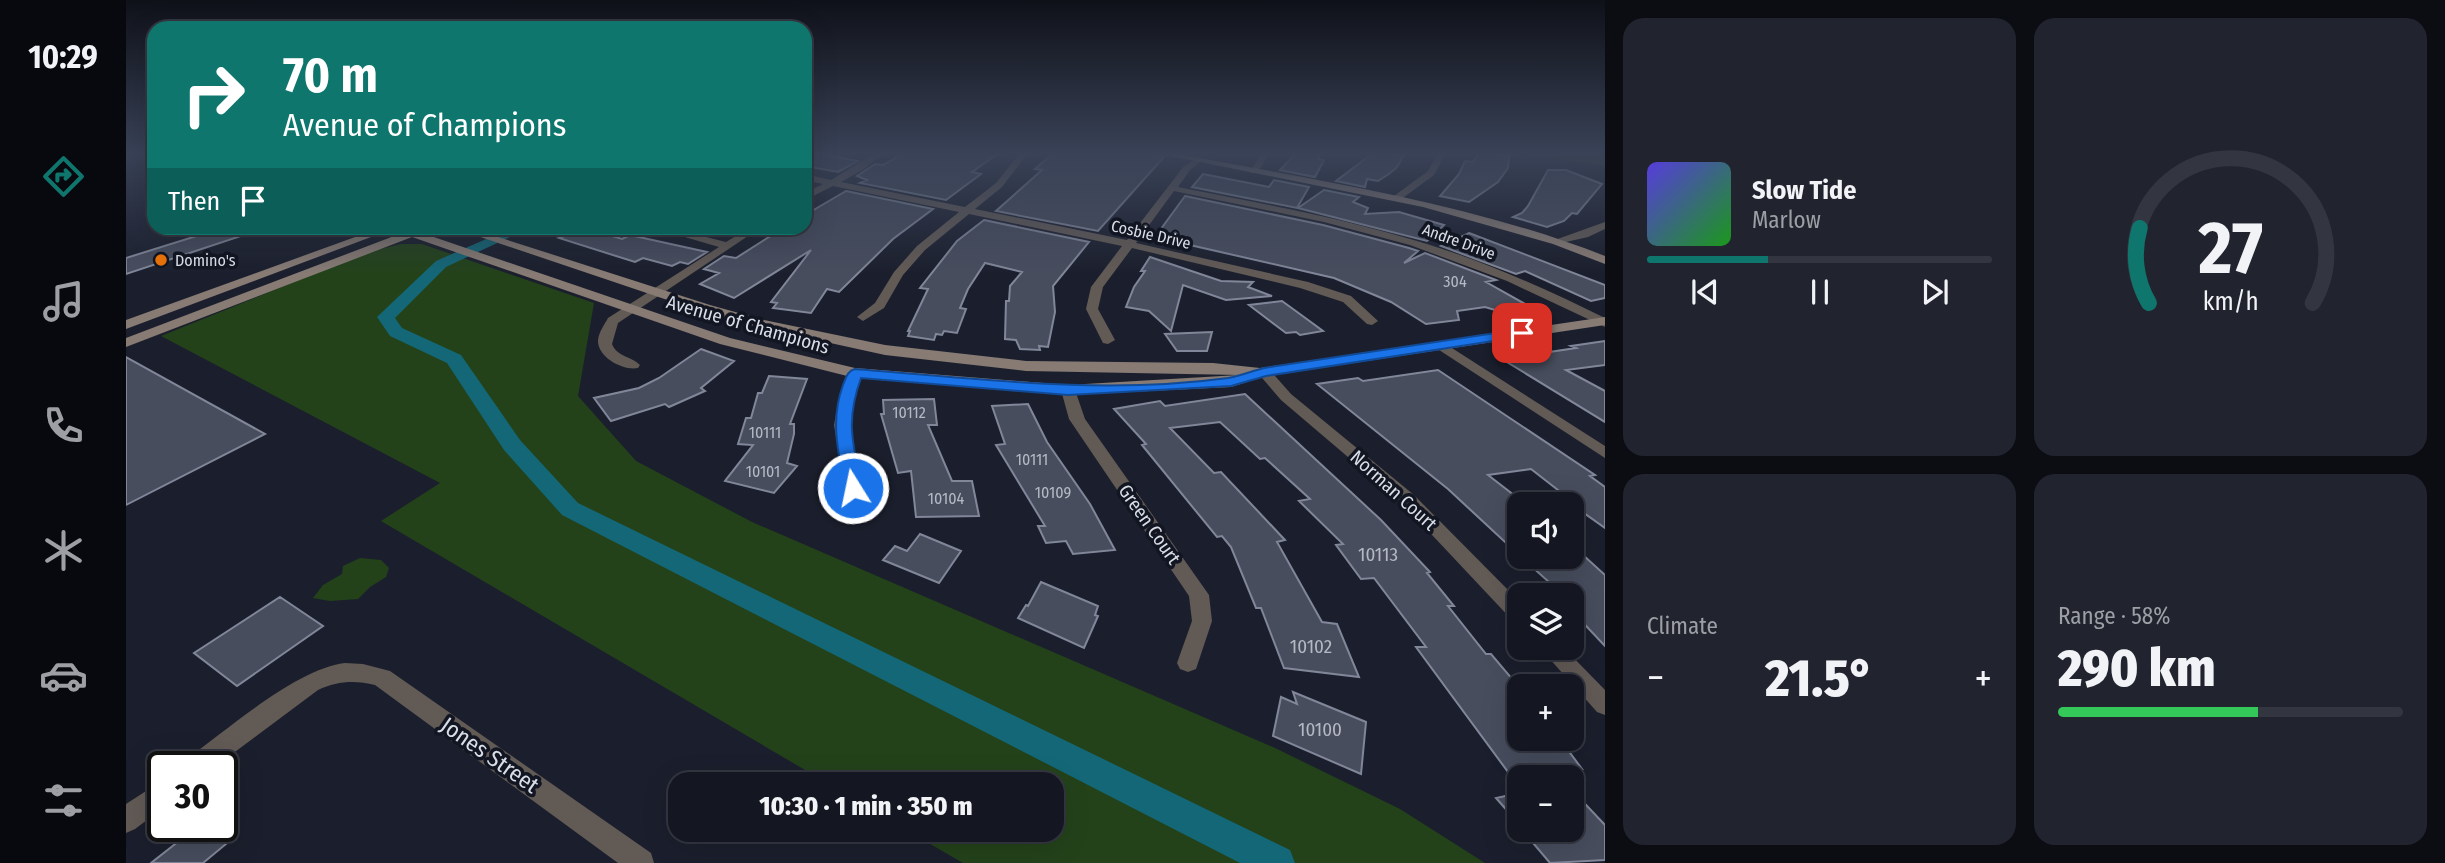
<!DOCTYPE html>
<html lang="en">
<head>
<meta charset="utf-8">
<style>
  :root { --surface:#141722; --page:#21242f; --text:#f1f3f6; --muted:#9d9fa5; --line:#333640; --accent:#0f766e }
  body { margin:0; font-family:"Fira Sans Condensed",sans-serif; background:var(--page); color:var(--text); height:100vh; display:flex; flex-direction:column; font-size:26px; white-space:nowrap }
  * { box-sizing:border-box; margin:0 }
  p { font-size:23px; color:var(--muted) }
  .icon { flex:none; width:38px; height:38px; fill:none; stroke:currentColor; stroke-width:2; stroke-linecap:round; stroke-linejoin:round }
  .map { position:relative; flex:1; overflow:hidden }
  .details { display:flex; flex-direction:column; gap:18px; padding:18px; background:#0b0d13; width:840px }
  .details>* { flex:none }
  .guide { position:absolute; left:21px; top:21px; width:665px; height:214px; border-radius:21px; box-shadow:0 7px 28px #0002,0 0 0 2px var(--line); background:#0f766e; color:#fff; overflow:hidden }
  .fabs { position:absolute; left:1381px; top:492px; display:grid; gap:14px }
  .fabs a { display:grid; place-items:center; width:77px; height:77px; border-radius:14px; background:var(--surface); box-shadow:0 7px 28px #0002,0 0 0 2px var(--line); font-size:35px }
  .speed { position:absolute; left:21px; top:751px; display:flex; gap:14px; font-size:35px; font-weight:700; text-align:center }
  .speed>* { display:grid; place-content:center; width:91px; height:91px; border-radius:50%; background:var(--surface); box-shadow:0 7px 28px #0002,0 0 0 2px var(--line); line-height:1 }
  .speed .limit { border:4px solid #111; border-radius:10px; background:#fff; color:#111 }
  .pin { position:absolute; display:grid; place-items:center; width:60px; height:60px; color:#fff; margin:-30px; border-radius:14px; box-shadow:0 4px 10px #0006 }
  .me { position:absolute; width:77px; margin:-38px; rotate:350deg; stroke-linejoin:round; filter:drop-shadow(0 0 5px #0008) }
  .turn { display:flex; align-items:center; gap:24px; height:147px; padding:0 21px; font-size:32px }
  .turn .icon { width:91px; height:91px; stroke-width:2.5 }
  .turn b { display:block; font-size:49px; line-height:60px }
  .then { display:flex; align-items:center; height:66px; padding:0 21px; background:#0003; gap:14px; font-size:26px }
  .big { font-size:52px; font-weight:800; line-height:1.1 }
  .details .widget { flex:1; display:flex; flex-direction:column; justify-content:center; gap:10px; min-width:0; padding:0 24px; border-radius:21px; background:var(--page) }
  .details .dial { align-items:center; gap:0 }
  .dial svg { height:182px; overflow:visible; fill:none; stroke:var(--line); stroke-width:7; stroke-linecap:round; text-anchor:middle }
  .dial text { fill:var(--text); stroke:none }
  .song { display:flex; align-items:center; gap:21px }
  .cover { width:84px; height:84px; border-radius:10px; background:linear-gradient(135deg,hsl(250 70% 55%),hsl(120 70% 35%)) }
  .played { height:7px; border-radius:4px; background:linear-gradient(90deg,var(--accent) 35%,var(--line) 35%) }
  .keys { display:flex; justify-content:space-around; direction:ltr }
  .heat { display:flex; justify-content:space-between; align-items:center; font-size:38px; direction:ltr }
  .charge { height:10px; border-radius:5px; background:linear-gradient(90deg,#34c759 58%,var(--line) 0) }
  .details .tiles { flex:1; display:grid; gap:18px; grid-template-columns:repeat(2,1fr) }
  .trip { position:absolute; left:542px; top:772px; width:396px; height:70px; border-radius:21px; background:var(--surface); box-shadow:0 7px 28px #0002,0 0 0 2px var(--line); font-weight:800; line-height:70px; text-align:center }
  main { display:flex; flex:1; min-height:0 }
  .dock { display:flex; flex-direction:column; width:126px; justify-content:space-around; align-items:center; background:#08090e; color:var(--muted) }
  .dock .icon { width:49px; height:49px }
  .dock .on { color:var(--accent) }
  .dock b { font-size:32px; color:var(--text) }
  .map>svg:first-child { display:block }
</style>
</head>
<body>
<main>
<nav class="dock">
<b>10:29</b>
<svg class="icon on" aria-label="directions" viewBox="0 0 24 24"><path d="M12 3l9 9-9 9-9-9zM9 14v-3h6M13 9l2 2-2 2"/></svg>
<svg class="icon" aria-label="music" viewBox="0 0 24 24"><path d="M9 18V5l10-2v13"/><circle cx="6" cy="18" r="3"/><circle cx="16" cy="16" r="3"/></svg>
<svg class="icon" aria-label="phone" viewBox="0 0 24 24"><path d="M5 4h4l2 5-3 2q2 4 5 5l2-3 5 2v4C11 20 4 13 5 4z"/></svg>
<svg class="icon" aria-label="climate" viewBox="0 0 24 24"><path d="M12 3v18M4 7l16 10M4 17L20 7"/></svg>
<svg class="icon" aria-label="car" viewBox="0 0 24 24"><path d="M5 17H2v-5l4-1 3-4h7l3 4 3 1v5h-3M9 17h6M6 11h13"/><circle cx="7" cy="17" r="2"/><circle cx="17" cy="17" r="2"/></svg>
<svg class="icon" aria-label="filters" viewBox="0 0 24 24"><path d="M4 7h16M4 17h16"/><circle cx="9" cy="7" r="2"/><circle cx="15" cy="17" r="2"/></svg>
</nav>
<div class="map">
<svg width="1479" height="863" viewBox="0 0 1479 863">
  <rect width="100%" height="100%" fill="#1b1f2d"/>
  <!-- green -->
  <path fill="#23421a" d="M1392,153H1479V166Z
    M275,244H296L468,303L452,396L510,461L626,522L1149,748L1274,809L1359,863H837L780,830H926V784H703L255,521L314,483L35,336L242,252Z
    M234,558L255,560L263,568L260,577L244,587L232,599L204,601L187,598L197,585L216,574L217,566Z"/>
  <g fill="none" stroke-linecap="round" stroke-linejoin="round">
    <!-- canal -->
    <path fill="#146777" fill-rule="evenodd" d="M385,228H403L320,267L269,318L276,328L335,355L394,440L452,503L1164,850L1169,863H1114L436,515L378,450L321,363L264,336L251,317L310,261Z"/>
  </g>
  <!-- building -->
  <path fill="#474d5d" stroke="#818799" stroke-width="2" d="M774,153H873L846,172L855,174L820,200L734,183L741,180L731,176L749,164L757,165L768,159Z
    M927,153H1027L1038,157L972,231L870,211L916,170L909,169Z
    M1170,153L1194,155L1192,159L1198,160L1189,177L1154,170Z
    M1247,153L1278,155L1271,167L1263,174L1252,181L1241,179L1239,187L1210,181Z
    M1353,153L1383,155L1382,168L1372,182L1343,202L1314,196L1333,174L1339,161L1347,162Z
    M679,154H694L732,161L712,172L679,166Z
    M1422,170H1440L1476,184L1451,214L1446,213L1438,221L1421,227L1387,217L1396,213L1402,206Z
    M1077,174L1143,187L1148,180L1183,187L1171,208L1066,187Z
    M1198,190L1233,197L1227,202L1242,208L1239,214L1273,212L1318,225L1301,241L1172,208Z
    M720,191L807,209L767,239L713,292L701,289L685,313L647,308L651,303L645,302L685,250L608,298L574,284L593,273L578,269L598,256L610,258L657,228H679V215Z
    M1059,196L1197,225L1283,248L1292,251L1278,263L1299,253L1370,280L1360,282L1408,309L1379,313L1359,307L1331,311L1333,320L1300,324L1265,302L1208,278L1029,237Z
    M858,220L963,242L927,286L929,312L922,347L913,346L914,350L894,349L890,340L879,339L880,301H883L884,286L896,272L859,263L842,289L834,308L840,309L831,333L818,331L816,335L810,334L808,340L782,336L784,331H782L802,289L794,288L831,241Z
    M96,228H133V230L0,274V258Z
    M460,228L496,239L504,235L581,252L562,264L554,262L546,266L517,258L509,262L433,238Z
    M1343,233L1479,285V298L1465,301L1399,271L1390,274L1315,246Z
    M1024,257L1095,281L1127,282L1122,287L1146,296L1100,300L1057,285L1045,331L1023,311L1000,307L1008,287L1019,271H1015Z
    M1156,301L1178,317L1197,331L1174,335L1170,332L1160,333L1123,305Z
    M1086,332L1081,351H1051L1039,334Z
    M1479,341V365L1440,370L1479,391V422L1376,359L1450,348L1445,346Z
    M575,349L608,361L575,388L579,391L543,407L539,404L485,421L468,398L513,388L533,378Z
    M0,357L139,434L0,505Z
    M1312,370L1469,475L1464,476L1479,487V528L1441,501H1446L1405,469L1362,475L1393,499V555L1322,489L1191,384L1232,378L1237,381Z
    M643,376L681,379L664,424H668V434L661,463L671,466L648,493L599,481L627,445L612,444L620,418H625L632,393H636Z
    M1119,394L1255,520L1304,572L1301,573L1328,606H1322L1360,654H1365L1393,687V738H1433L1456,769L1382,772L1290,647H1300L1248,578L1235,579L1210,545L1217,544L1173,501L1184,499L1139,458L1134,459L1094,422L1044,428L1088,473L1095,472L1159,540L1151,542L1196,622L1211,624L1233,677L1158,668L1135,608H1130L1105,547L1096,536L1091,537L1016,445L1020,444L988,409L1034,401L1039,406Z
    M808,399L811,425H802L826,481H846L853,516L790,517L785,471L772,473L755,414H758L757,400Z
    M902,404L921,442L964,504L989,550L947,554L940,541L920,543L912,526H919L870,445L879,444L866,406Z
    M794,534L835,551L813,583L757,560L769,546L781,551Z
    M1457,555L1479,575V646L1446,611V591H1433L1396,558Z
    M915,582L972,606L969,615L972,616L958,648L892,618L900,605L902,606Z
    M154,597L197,626L111,686L68,653Z
    M1167,692L1240,722L1235,774L1147,736L1155,697L1171,704Z
    M1446,790L1479,825V860L1424,863L1396,830H1446Z
    M1393,793V824L1370,798Z
    M72,826H93L106,839L77,863H25Z"/>
  <g fill="none" stroke-linecap="round" stroke-linejoin="round">
    <!-- street -->
    <path fill="#625a55" fill-rule="evenodd" d="M749,153H758L738,169L715,182L839,207L870,183L894,153H902L876,187L849,209L1001,240L1058,166L1071,158L1075,161L1064,170L1052,187C1132,203 1213,217 1291,241C1356,260 1418,288 1479,318V327L1381,281L1284,245L1198,222L1048,191L1010,243L1182,282L1225,296L1252,321L1246,325L1241,324L1217,302L1174,288L1006,248L977,287L972,309L989,340L982,344L977,343L960,309L965,287L996,246L843,214L799,250L777,275L758,308L737,321L731,317L749,303L768,272L791,246L833,212L707,186L679,200V193L697,184L679,180V174L705,180Z
      M1136,153H1144L1131,173H1125L1124,171Z
      M1312,153H1320L1308,175L1274,200H1268V196L1302,171Z
      M1479,222V229L1462,237L1431,244L1426,241Z
      M528,228H544L600,242L623,228H634L492,323L486,344C491,357 505,356 514,365L512,368C497,371 471,357 472,340C473,332 478,325 482,318L593,247Z
      M1315,341L1479,446V458L1310,348L1308,345L1310,342Z
      M1138,368L1143,369L1165,394L1288,495L1393,601V622L1386,620L1276,503L1155,400L1131,372Z
      M729,369L736,373C730,390 722,409 724,428C728,462 743,487 724,520H712L709,516L718,488L708,425L713,398L722,373Z
      M942,386L949,390L959,419L1083,595L1086,621L1070,669L1062,672L1054,669L1051,663L1066,621L1063,596L943,419L935,390Z
      M1414,648H1438L1479,690V715L1471,712Z
      M219,663L237,664L264,671L525,853L528,863H492L249,685C229,680 211,681 192,690L90,766H59L62,758C104,728 170,669 219,663Z
      M37,780V808L9,829L0,833V804Z"/>
    <!-- secondary -->
    <path fill="#877b74" fill-rule="evenodd" d="M1030,153H1048C1193,181 1341,202 1479,256V264L1427,244L1297,207Z
      M254,228H269L0,329V320Z
      M270,228L295,229L296,233L604,338L729,368L942,385L1113,375L900,371L759,355L636,328L574,311L328,228H344L584,305L638,320L759,345L900,361L1087,363L1134,368L1479,317V325L1140,376L1105,387L942,395L729,378L594,344L286,237L0,347V338L276,233Z"/>
  </g>
  <!-- sky -->
  <linearGradient id="sky" x2="0" y2="1"><stop stop-color="#0f1119"/><stop offset="0.56" stop-color="#394257"/><stop offset="1" stop-color="#394257" stop-opacity="0"/></linearGradient>
  <rect width="1479" height="274" fill="url(#sky)"/>
  <!-- route -->
  <path fill="#1a73e8" stroke="#114b97" stroke-width="2" d="M1396,329L1400,330V336L1140,376L1105,386L942,395L735,378C719,422 727,444 736,488L727,494L719,488C712,452 704,420 717,385C720,378 721,371 729,369C853,379 978,395 1102,378C1114,376 1126,371 1138,368Z"/>
  <!-- markers -->
  <circle fill="#e8710a" stroke="#121623" stroke-width="2.5" cx="35" cy="260" r="7"/>
  <g text-anchor="middle" stroke-width="7" stroke-linejoin="round" paint-order="stroke">
    <!-- far-street labels -->
    <g font-size="16" fill="#d9dde6" stroke="#121623">
      <text transform="translate(1025 234) rotate(13)" y="6">Cosbie Drive</text>
      <text transform="translate(1333 241) rotate(20)" y="6">Andre Drive</text>
    </g>
    <!-- far-poi labels -->
    <g font-size="16" fill="#d9dde6" stroke="#121623" text-anchor="start">
      <text x="49" y="266">Domino's</text>
    </g>
    <!-- number labels -->
    <g font-size="16" fill="#b4b9c4">
      <text x="1329" y="287">304</text>
      <text x="783" y="418">10112</text>
      <text x="639" y="438">10111</text>
      <text x="906" y="465">10111</text>
      <text x="637" y="477">10101</text>
      <text x="927" y="498">10109</text>
      <text x="820" y="504">10104</text>
    </g>
    <!-- street labels -->
    <g font-size="19" fill="#d9dde6" stroke="#121623">
      <text transform="translate(622 324) rotate(16)" y="7">Avenue of Champions</text>
      <text transform="translate(1268 490) rotate(42)" y="7">Norman Court</text>
      <text transform="translate(1024 524) rotate(55)" y="7">Green Court</text>
    </g>
    <!-- near-number labels -->
    <g font-size="19" fill="#b4b9c4">
      <text x="1252" y="561">10113</text>
      <text x="1185" y="653">10102</text>
      <text x="1194" y="736">10100</text>
    </g>
    <!-- near-street labels -->
    <g font-size="23" fill="#d9dde6" stroke="#121623">
      <text transform="translate(364 755) rotate(35)" y="8">Jones Street</text>
    </g>
  </g>
</svg>
<div class="fabs">
<a><svg class="icon" aria-label="sound" viewBox="0 0 24 24"><path d="M4 9h4l5-4v14l-5-4H4zM17 9q2 3 0 6"/></svg></a>
<a><svg class="icon" aria-label="layers" viewBox="0 0 24 24"><path d="M12 4l9 5-9 5-9-5zM3 14l9 5 9-5"/></svg></a>
<a>+</a>
<a>−</a>
</div>
<div class="speed"><div class="limit">30</div></div>
<div class="pin" style="left:1396px;top:333px;background:#d93025"><svg class="icon" aria-label="arrive" viewBox="0 0 24 24"><path d="M6 21V4h12l-3 4 3 4H6"/></svg></div>
<svg class="me" style="left:727px;top:488px" viewBox="-20 -20 40 40"><circle r="17" fill="#1a73e8" stroke="#fff" stroke-width="3"/><path d="M0-11L8 9 0 5-8 9z" fill="#fff"/></svg>
<div class="trip">10:30 · 1 min · 350 m</div>
<div class="guide">
<div class="turn"><svg class="icon" aria-label="right" viewBox="0 0 24 24"><path d="M7 20v-9h11M14 6l5 5-5 5"/></svg><div><b>70 m</b>Avenue of Champions</div></div>
<div class="then">Then<svg class="icon" aria-label="arrive" viewBox="0 0 24 24"><path d="M6 21V4h12l-3 4 3 4H6"/></svg></div>
</div>
</div>
<section class="details">
<div class="tiles">
<div class="widget">
<div class="song"><i class="cover"></i><div><b>Slow Tide</b><p>Marlow</p></div></div>
<div class="played"></div>
<div class="keys"><svg class="icon" aria-label="previous" viewBox="0 0 24 24"><path d="M18 5L8 12l10 7zM5 5v14"/></svg><svg class="icon" aria-label="pause" viewBox="0 0 24 24"><path d="M8 5v14M16 5v14"/></svg><svg class="icon" aria-label="next" viewBox="0 0 24 24"><path d="M6 5l10 7-10 7zM19 5v14"/></svg></div>
</div>
<div class="widget dial"><svg viewBox="0 0 100 80">
<path d="M14 69A42 42 0 1 1 86 69"/>
<path d="M14 69A42 42 0 0 1 10 36" stroke="#0f766e"/>
<text x="50" y="56" font-size="32" font-weight="700">27</text>
<text x="50" y="72" font-size="11">km/h</text>
</svg></div>
<div class="widget"><p>Climate</p>
<div class="heat"><a>−</a><b class="big">21.5°</b><a>+</a></div>
</div>
<div class="widget"><p>Range · 58%</p><b class="big">290 km</b><div class="charge"></div></div>
</div>
</section>
</main>
</body>
</html>
